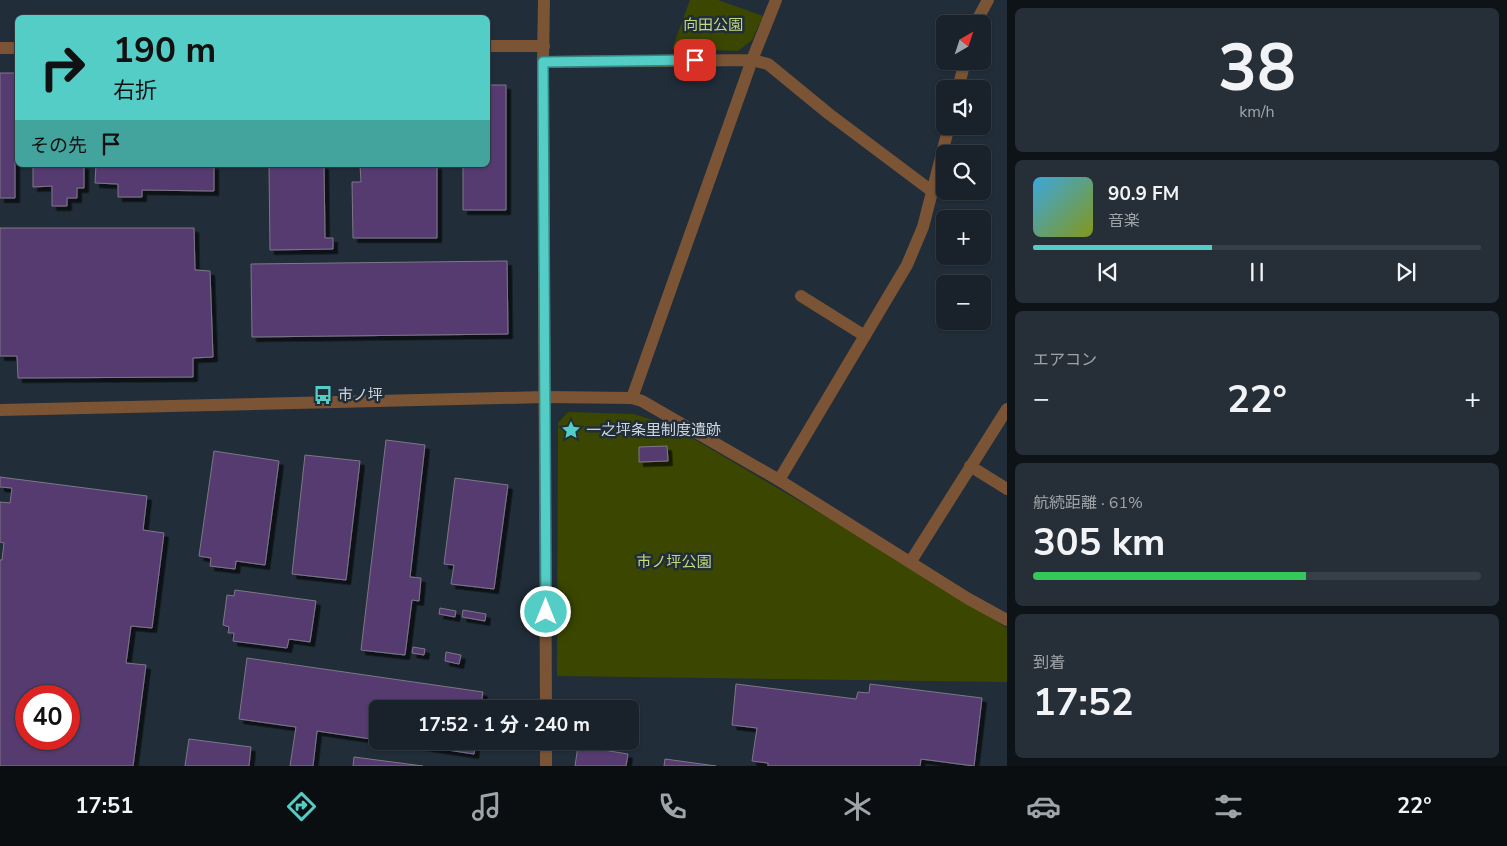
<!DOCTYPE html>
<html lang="ja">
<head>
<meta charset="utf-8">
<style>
  :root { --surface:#19222b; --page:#262f37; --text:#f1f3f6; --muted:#9fa4a9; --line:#373f47; --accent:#54cdc6 }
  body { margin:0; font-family:"Nunito Sans","Noto Sans JP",sans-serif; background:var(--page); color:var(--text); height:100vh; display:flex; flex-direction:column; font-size:19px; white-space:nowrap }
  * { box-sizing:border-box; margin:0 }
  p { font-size:16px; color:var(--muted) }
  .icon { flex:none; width:28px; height:28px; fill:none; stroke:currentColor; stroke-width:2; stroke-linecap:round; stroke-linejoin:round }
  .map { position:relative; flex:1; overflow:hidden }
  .details { display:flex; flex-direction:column; gap:8px; padding:8px; background:#0e1318; width:500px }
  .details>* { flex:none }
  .hud { position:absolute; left:15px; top:15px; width:475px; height:152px; border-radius:8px; box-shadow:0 1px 4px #0004,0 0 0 1px var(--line); background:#54cdc6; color:#111; overflow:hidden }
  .needle { width:32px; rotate:39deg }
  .buttons { position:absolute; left:936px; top:15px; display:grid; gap:10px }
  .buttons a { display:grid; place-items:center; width:55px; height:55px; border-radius:8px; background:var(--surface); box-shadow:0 1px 4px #0004,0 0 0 1px var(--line); font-size:25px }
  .speed { position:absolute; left:15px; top:685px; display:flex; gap:10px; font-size:25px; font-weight:700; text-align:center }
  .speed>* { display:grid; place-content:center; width:65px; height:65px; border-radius:50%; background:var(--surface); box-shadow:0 1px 4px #0004,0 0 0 1px var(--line); line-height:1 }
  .speed .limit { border:8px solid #d22; background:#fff; color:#111 }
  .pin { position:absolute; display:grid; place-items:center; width:42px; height:42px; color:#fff; margin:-21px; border-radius:10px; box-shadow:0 2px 8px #0006 }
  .me { position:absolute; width:55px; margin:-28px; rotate:0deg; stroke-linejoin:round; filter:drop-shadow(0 0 4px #0008) }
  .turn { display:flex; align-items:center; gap:18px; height:105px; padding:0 15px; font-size:22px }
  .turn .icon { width:65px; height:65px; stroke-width:2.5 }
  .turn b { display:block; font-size:35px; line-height:42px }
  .then { display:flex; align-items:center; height:48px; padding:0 15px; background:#0003; gap:10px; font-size:19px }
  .big { font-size:38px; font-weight:700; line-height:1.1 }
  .details .widget { flex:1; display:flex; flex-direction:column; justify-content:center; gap:8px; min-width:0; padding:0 18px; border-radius:8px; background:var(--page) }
  .details .dial { align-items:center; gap:0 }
  .dial b { font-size:65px; line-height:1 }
  .song { display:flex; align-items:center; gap:15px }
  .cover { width:60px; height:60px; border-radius:8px; background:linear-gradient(135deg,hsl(200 70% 55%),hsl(70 70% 35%)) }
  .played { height:5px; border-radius:2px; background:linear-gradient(90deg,var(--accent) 40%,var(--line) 40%) }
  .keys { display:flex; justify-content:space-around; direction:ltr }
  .heat { display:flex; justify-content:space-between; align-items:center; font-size:28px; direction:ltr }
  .charge { height:8px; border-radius:4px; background:linear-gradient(90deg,#34c759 61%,var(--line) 0) }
  .trip { position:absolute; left:369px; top:700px; width:270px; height:50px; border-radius:8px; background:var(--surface); box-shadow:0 1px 4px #0004,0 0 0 1px var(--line); font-weight:700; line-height:50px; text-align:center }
  .dock { display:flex; height:80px; justify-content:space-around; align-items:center; background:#0a0e11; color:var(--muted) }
  .dock .icon { width:35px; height:35px }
  .dock .selected { color:var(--accent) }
  .dock b { font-size:22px; color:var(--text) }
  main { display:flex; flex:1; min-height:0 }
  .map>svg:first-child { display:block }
</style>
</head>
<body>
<main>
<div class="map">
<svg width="1007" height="766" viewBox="0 0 1007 766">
  <defs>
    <filter id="shadow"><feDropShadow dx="4.5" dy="4.5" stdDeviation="0" flood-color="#0009"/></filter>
  </defs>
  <rect width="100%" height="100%" fill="#212d39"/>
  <!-- green -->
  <path fill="#3b4700" d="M690,0H718L763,16L752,40L738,51L672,49Z
    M568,412L634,414L672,426L908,565L1007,628V682L557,676L558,423Z"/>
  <!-- building -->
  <path fill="#543a70" stroke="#7e7788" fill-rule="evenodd" filter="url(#shadow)" d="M0,73H18V159H15V198H0Z
    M488,85H506V210H463V165H488Z
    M33,165H84V188H77V198H67V206H52V186L33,187Z
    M96,165H214V191L142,190V197H118V184L95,183Z
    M269,165H324L325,238H333V249L270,250Z
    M360,165H437V238H353L352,182H361Z
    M0,228H194L195,270L210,271L213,357L193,358V377L18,378L17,356H0Z
    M507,261L508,334L252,337L251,264Z
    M386,440L425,445L410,577L421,578L419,601L412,600L405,655L361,650Z
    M667,446L668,461L639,462V447Z
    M214,451L279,461L265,565L236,561L235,569L210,566L211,558L199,556Z
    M305,455L360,461L346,580L292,574Z
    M0,477L147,496L143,530L164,533L152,628L131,626L126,663L146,665L133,766H0V560H2L4,543L0,542V502L10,503L12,488L0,487ZM26,696H69V739H26Z
    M455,478L508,485L494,589L451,584L454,565L444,564Z
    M235,590L316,601L310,642L289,639L287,648L233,641L234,633H228L229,627L223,625L227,595L234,596Z
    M440,608L456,611L455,617L439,614Z
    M463,610L486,614L485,621L462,617Z
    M413,647L425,649L424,655L412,653Z
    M446,652L461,655L459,664L445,661Z
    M247,658L483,692L480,709H378V740L317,731L313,766H290L296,727L239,719Z
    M736,684L856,699L858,692L869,693L870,684L982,698L974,766L921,759L920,766H768V763L752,761L757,728L732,725Z
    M189,739L251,747L249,766H185Z
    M388,741H476L474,754Z
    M578,746L628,754L626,766H575Z
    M354,757L423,766H353Z
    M665,759L716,766H664Z"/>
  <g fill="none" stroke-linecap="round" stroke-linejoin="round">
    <!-- minor -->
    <path stroke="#7a5435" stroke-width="12" d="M975,24L988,0
      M488,46H544
      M0,48H18
      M543,62L752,60L768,64L829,114L933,192
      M958,89L965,61
      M801,296L865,336
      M545,397L632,398L752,60L776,0
      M632,398L642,401L779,480L967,598L1007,620
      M970,466L1007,489
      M779,480L907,265L923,227L949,126
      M911,561L1007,409"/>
    <!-- tertiary -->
    <path stroke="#7a5435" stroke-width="12" d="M544,0L543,62L546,709
      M0,410L545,397
      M546,741V766"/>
  </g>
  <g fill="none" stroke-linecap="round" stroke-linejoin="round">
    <!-- route casing -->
    <g stroke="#378581" stroke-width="12">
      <path id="route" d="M546,612L543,62L695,60"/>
    </g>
    <!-- route -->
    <use href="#route" stroke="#54cdc6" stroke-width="9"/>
  </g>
  <!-- icons -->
  <defs>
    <g id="bus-bare" transform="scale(1.5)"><path d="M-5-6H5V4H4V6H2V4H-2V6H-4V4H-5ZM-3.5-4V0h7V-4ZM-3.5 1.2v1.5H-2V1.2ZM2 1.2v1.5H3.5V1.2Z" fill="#54cdc6" stroke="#212d39" stroke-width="2.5" paint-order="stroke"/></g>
    <g id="sight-bare" transform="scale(1.5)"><path d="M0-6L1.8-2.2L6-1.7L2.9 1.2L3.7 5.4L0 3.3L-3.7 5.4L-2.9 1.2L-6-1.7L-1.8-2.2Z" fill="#54cdc6" stroke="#212d39" stroke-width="2.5" paint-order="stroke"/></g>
  </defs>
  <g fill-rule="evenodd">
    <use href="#bus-bare" x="323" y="395"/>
    <use href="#sight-bare" x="571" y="430"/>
  </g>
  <g text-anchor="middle" stroke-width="5" stroke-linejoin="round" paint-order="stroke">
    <!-- park labels -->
    <g font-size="15" fill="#c2d97c" stroke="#212d39">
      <text x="713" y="30">向田公園</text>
      <text x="674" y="567">市ノ坪公園</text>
    </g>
    <!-- poi labels -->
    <g font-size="15" fill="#ced6de" stroke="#212d39" text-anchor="start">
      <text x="338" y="400">市ノ坪</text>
      <text x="586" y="435">一之坪条里制度遺跡</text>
    </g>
  </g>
</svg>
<div class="buttons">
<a><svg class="needle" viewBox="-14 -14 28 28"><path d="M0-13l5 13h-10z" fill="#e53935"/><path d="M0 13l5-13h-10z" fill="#9fa4a9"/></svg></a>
<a><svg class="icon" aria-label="sound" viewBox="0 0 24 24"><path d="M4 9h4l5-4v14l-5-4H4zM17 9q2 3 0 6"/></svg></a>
<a><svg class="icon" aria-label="search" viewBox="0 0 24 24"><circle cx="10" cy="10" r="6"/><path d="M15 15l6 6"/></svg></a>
<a>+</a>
<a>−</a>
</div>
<div class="speed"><div class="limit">40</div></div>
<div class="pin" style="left:695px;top:60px;background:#d93025"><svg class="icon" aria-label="arrive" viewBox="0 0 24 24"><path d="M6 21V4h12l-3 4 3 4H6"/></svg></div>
<svg class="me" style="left:546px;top:612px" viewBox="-20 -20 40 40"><circle r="17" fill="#54cdc6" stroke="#fff" stroke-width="3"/><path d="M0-11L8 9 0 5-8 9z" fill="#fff"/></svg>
<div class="trip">17:52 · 1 分 · 240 m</div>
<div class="hud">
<div class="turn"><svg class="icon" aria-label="right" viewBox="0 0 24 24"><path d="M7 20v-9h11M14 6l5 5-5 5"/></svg><div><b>190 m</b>右折</div></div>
<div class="then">その先<svg class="icon" aria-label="arrive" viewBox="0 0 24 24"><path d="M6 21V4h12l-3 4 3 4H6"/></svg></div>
</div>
</div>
<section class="details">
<div class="widget dial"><b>38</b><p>km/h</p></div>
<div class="widget">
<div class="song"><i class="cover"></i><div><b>90.9 FM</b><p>音楽</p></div></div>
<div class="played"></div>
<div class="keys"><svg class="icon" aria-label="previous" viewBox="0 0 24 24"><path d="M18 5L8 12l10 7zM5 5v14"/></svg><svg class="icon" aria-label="pause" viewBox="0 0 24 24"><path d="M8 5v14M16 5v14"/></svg><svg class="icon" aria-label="next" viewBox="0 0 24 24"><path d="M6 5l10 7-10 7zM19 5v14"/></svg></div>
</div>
<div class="widget"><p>エアコン</p>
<div class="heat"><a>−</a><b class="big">22°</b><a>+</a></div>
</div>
<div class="widget"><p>航続距離 · 61%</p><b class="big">305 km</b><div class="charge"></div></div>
<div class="widget"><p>到着</p><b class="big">17:52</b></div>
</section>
</main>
<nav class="dock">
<b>17:51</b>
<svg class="icon selected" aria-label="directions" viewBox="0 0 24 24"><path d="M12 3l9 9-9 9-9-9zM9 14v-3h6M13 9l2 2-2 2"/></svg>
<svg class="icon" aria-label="music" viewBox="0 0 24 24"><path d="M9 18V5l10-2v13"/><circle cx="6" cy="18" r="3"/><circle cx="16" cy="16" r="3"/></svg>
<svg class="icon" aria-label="phone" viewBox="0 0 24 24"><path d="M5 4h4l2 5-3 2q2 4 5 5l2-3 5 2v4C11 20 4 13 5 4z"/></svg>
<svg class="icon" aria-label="climate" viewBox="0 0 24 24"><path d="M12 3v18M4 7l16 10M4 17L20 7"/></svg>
<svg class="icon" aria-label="car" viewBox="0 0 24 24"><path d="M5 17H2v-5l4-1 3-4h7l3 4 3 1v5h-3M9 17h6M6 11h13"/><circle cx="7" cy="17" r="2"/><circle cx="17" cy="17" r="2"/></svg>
<svg class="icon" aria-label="filters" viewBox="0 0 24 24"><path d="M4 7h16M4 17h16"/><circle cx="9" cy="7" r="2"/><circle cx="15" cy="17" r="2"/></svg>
<b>22°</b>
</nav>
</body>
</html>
